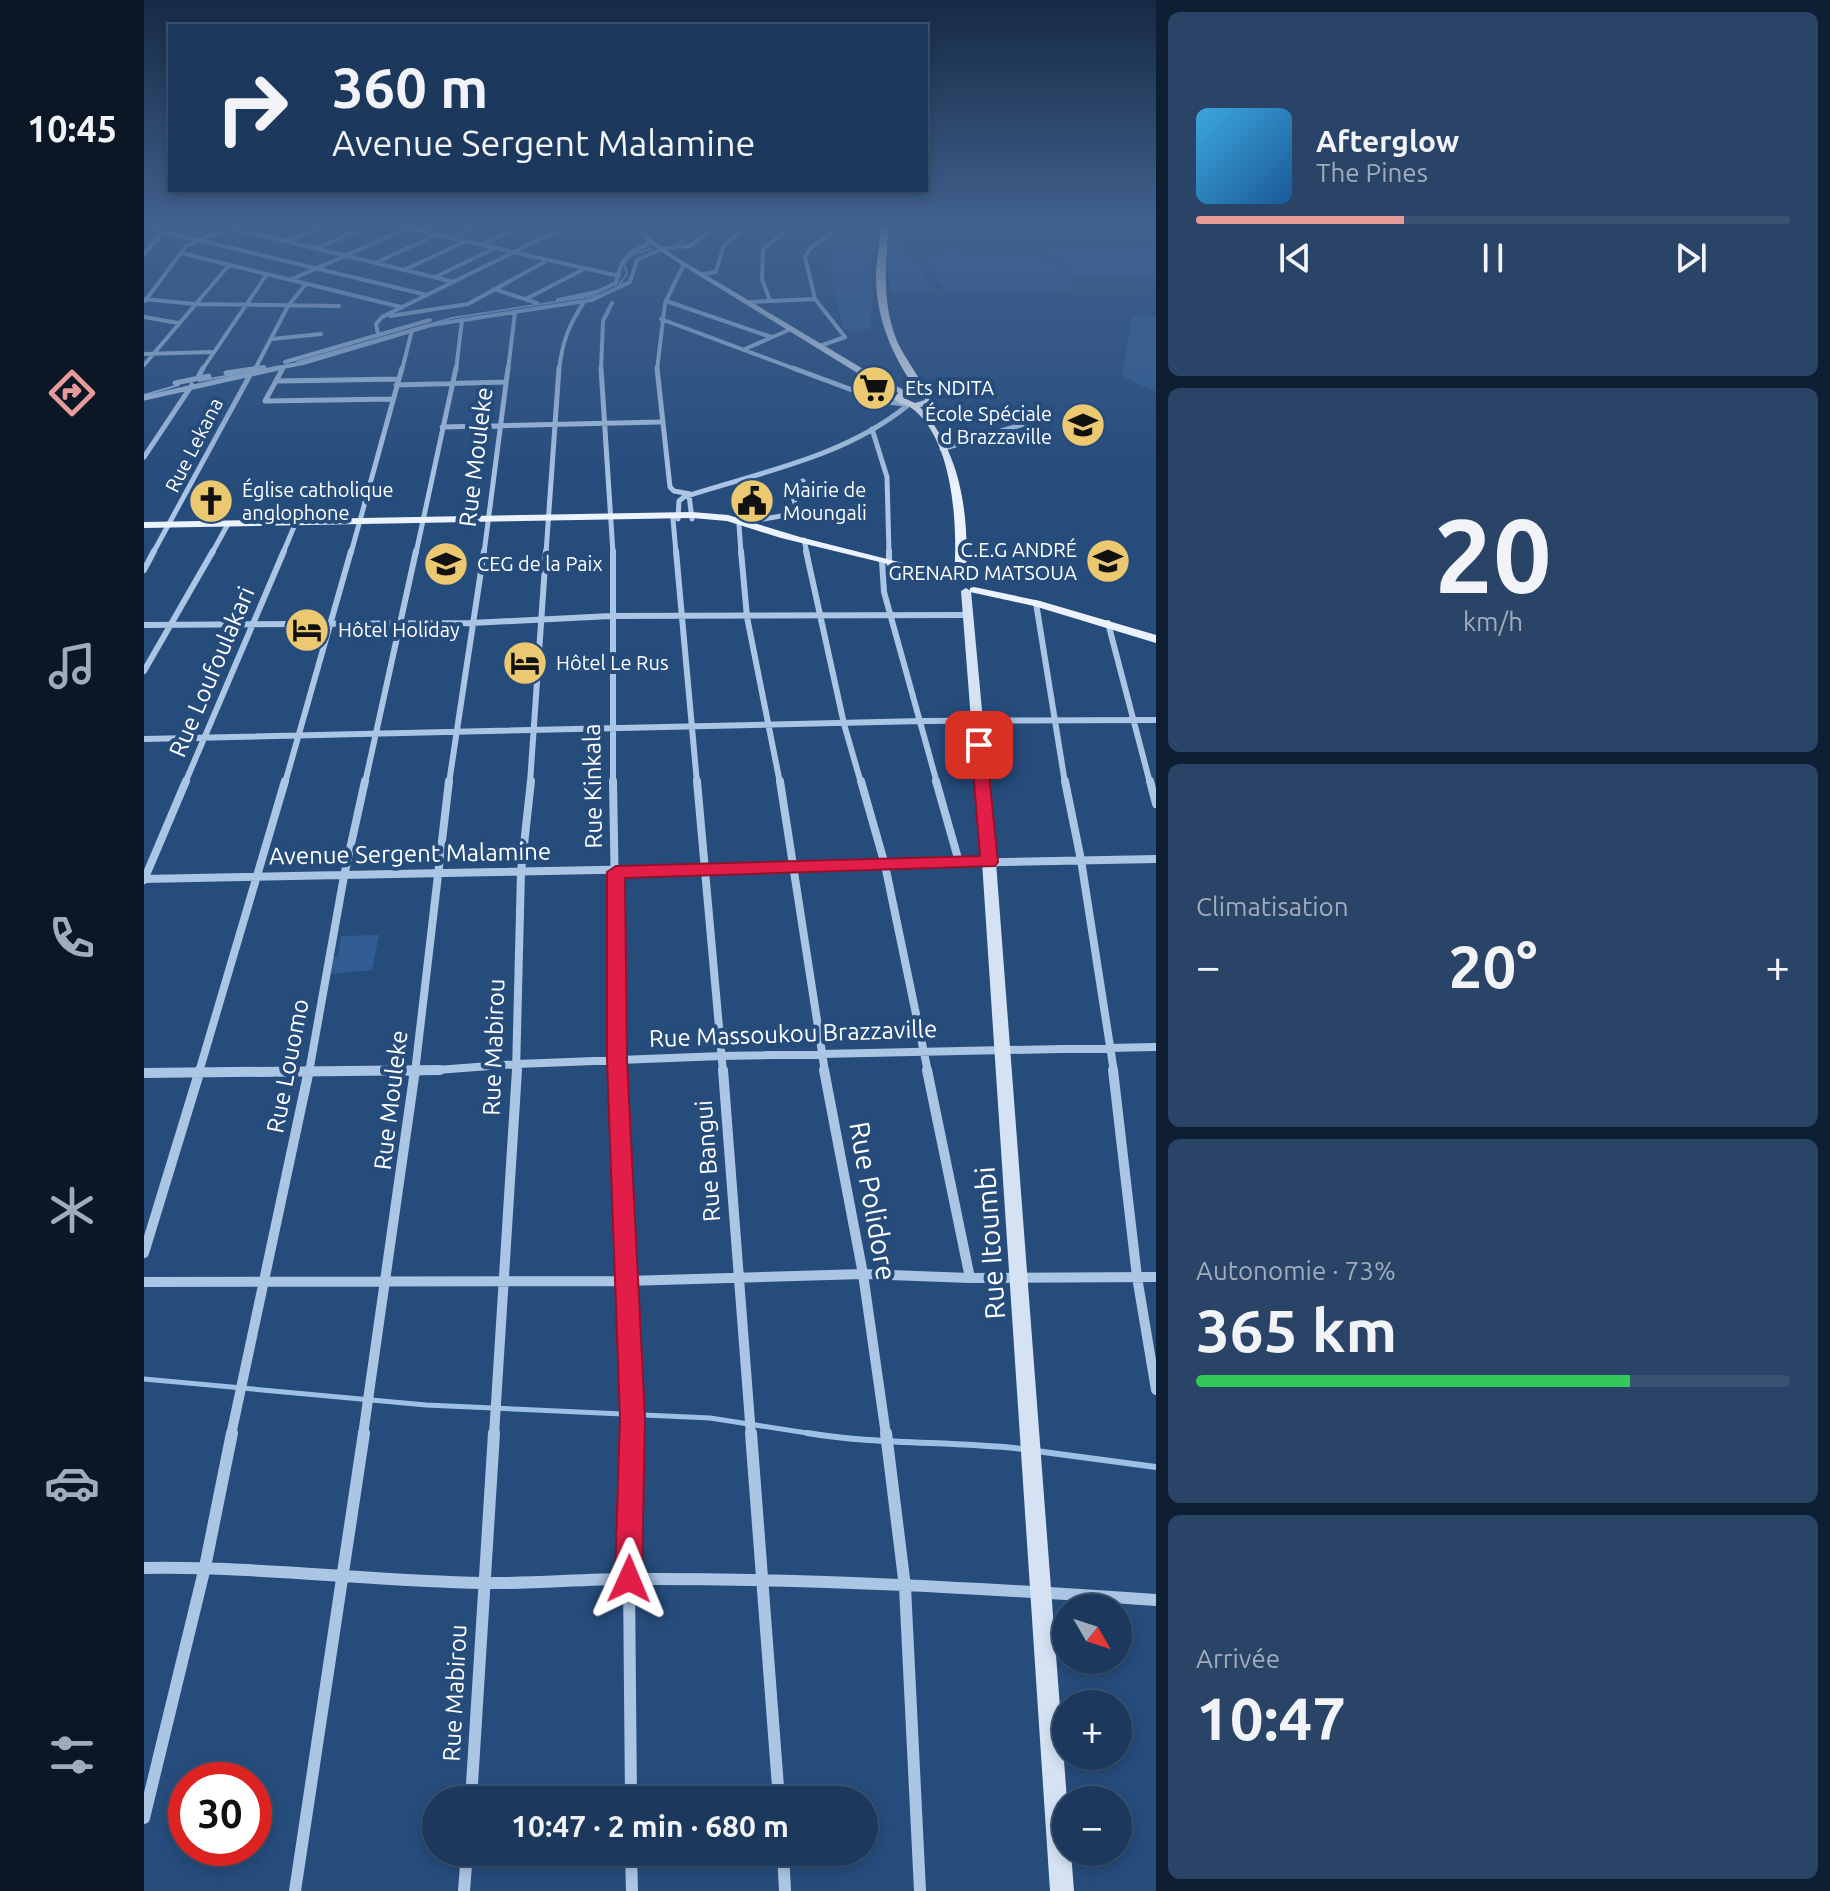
<!DOCTYPE html>
<html lang="fr">
<head>
<meta charset="utf-8">
<style>
  :root { --surface:#1c395d; --page:#294466; --text:#f1f3f6; --muted:#a0acbc; --line:#3a5372; --accent:#e69b98 }
  body { margin:0; font-family:Ubuntu,sans-serif; background:var(--page); color:var(--text); height:100vh; display:flex; flex-direction:column; font-size:30px; white-space:nowrap }
  * { box-sizing:border-box; margin:0 }
  p { font-size:26px; color:var(--muted) }
  .icon { flex:none; width:44px; height:44px; fill:none; stroke:currentColor; stroke-width:2; stroke-linecap:round; stroke-linejoin:round }
  .map { position:relative; flex:1; overflow:hidden }
  .drawer { display:flex; flex-direction:column; gap:12px; padding:12px; background:#0f1f33; width:674px }
  .drawer>* { flex:none }
  .top-card { position:absolute; left:24px; top:24px; width:760px; height:168px; border-radius:0px; box-shadow:0 4px 12px #0003,0 0 0 2px var(--line); background:#1c395d; color:var(--text); overflow:hidden }
  .needle { width:52px; rotate:129deg }
  .buttons { position:absolute; left:908px; top:1594px; display:grid; gap:16px }
  .buttons a { display:grid; place-items:center; width:80px; height:80px; border-radius:50%; background:var(--surface); box-shadow:0 4px 12px #0003,0 0 0 2px var(--line); font-size:40px }
  .speed { position:absolute; left:24px; top:1762px; display:flex; gap:16px; font-size:40px; font-weight:700; text-align:center }
  .speed>* { display:grid; place-content:center; width:104px; height:104px; border-radius:50%; background:var(--surface); box-shadow:0 4px 12px #0003,0 0 0 2px var(--line); line-height:1 }
  .speed .limit { border:12px solid #d22; background:#fff; color:#111 }
  .pin { position:absolute; display:grid; place-items:center; width:68px; height:68px; color:#fff; margin:-34px; border-radius:16px; box-shadow:0 4px 12px #0006 }
  .me { position:absolute; width:88px; margin:-44px; rotate:1deg; stroke-linejoin:round; filter:drop-shadow(0 0 6px #0008) }
  .turn { display:flex; align-items:center; gap:28px; height:168px; padding:0 32px; font-size:36px }
  .turn .icon { width:104px; height:104px; stroke-width:2.5 }
  .turn b { display:block; font-size:56px; line-height:68px }
  .big { font-size:60px; font-weight:700; line-height:1.1 }
  .drawer .widget { flex:1; display:flex; flex-direction:column; justify-content:center; gap:12px; min-width:0; padding:0 28px; border-radius:12px; background:var(--page) }
  .drawer .dial { align-items:center; gap:0 }
  .dial b { font-size:104px; line-height:1 }
  .song { display:flex; align-items:center; gap:24px }
  .cover { width:96px; height:96px; border-radius:12px; background:linear-gradient(135deg,hsl(200 70% 55%),hsl(210 70% 35%)) }
  .played { height:8px; border-radius:4px; background:linear-gradient(90deg,var(--accent) 35%,var(--line) 35%) }
  .keys { display:flex; justify-content:space-around; direction:ltr }
  .heat { display:flex; justify-content:space-between; align-items:center; font-size:44px; direction:ltr }
  .charge { height:12px; border-radius:6px; background:linear-gradient(90deg,#34c759 73%,var(--line) 0) }
  .trip { position:absolute; left:278px; top:1786px; width:456px; height:80px; border-radius:40px; background:var(--surface); box-shadow:0 4px 12px #0003,0 0 0 2px var(--line); font-weight:700; line-height:80px; text-align:center }
  main { display:flex; flex:1; min-height:0 }
  .tabs { display:flex; flex-direction:column; width:144px; justify-content:space-around; align-items:center; background:#0b1725; color:var(--muted) }
  .tabs .icon { width:56px; height:56px }
  .tabs .selected { color:var(--accent) }
  .tabs b { font-size:36px; color:var(--text) }
  .map>svg:first-child { display:block }
</style>
</head>
<body>
<main>
<nav class="tabs">
<b>10:45</b>
<svg class="icon selected" aria-label="directions" viewBox="0 0 24 24"><path d="M12 3l9 9-9 9-9-9zM9 14v-3h6M13 9l2 2-2 2"/></svg>
<svg class="icon" aria-label="music" viewBox="0 0 24 24"><path d="M9 18V5l10-2v13"/><circle cx="6" cy="18" r="3"/><circle cx="16" cy="16" r="3"/></svg>
<svg class="icon" aria-label="phone" viewBox="0 0 24 24"><path d="M5 4h4l2 5-3 2q2 4 5 5l2-3 5 2v4C11 20 4 13 5 4z"/></svg>
<svg class="icon" aria-label="climate" viewBox="0 0 24 24"><path d="M12 3v18M4 7l16 10M4 17L20 7"/></svg>
<svg class="icon" aria-label="car" viewBox="0 0 24 24"><path d="M5 17H2v-5l4-1 3-4h7l3 4 3 1v5h-3M9 17h6M6 11h13"/><circle cx="7" cy="17" r="2"/><circle cx="17" cy="17" r="2"/></svg>
<svg class="icon" aria-label="filters" viewBox="0 0 24 24"><path d="M4 7h16M4 17h16"/><circle cx="9" cy="7" r="2"/><circle cx="15" cy="17" r="2"/></svg>
</nav>
<div class="map">
<svg width="1012" height="1891" viewBox="0 0 1012 1891">
  <rect width="100%" height="100%" fill="#264c7c"/>
  <!-- green -->
  <path fill="#315d93" d="M701,223H720L728,229L727,329H700L688,281L684,243Z
    M751,229H768L756,252L775,261L788,291L748,292L743,272L746,233Z
    M799,249L901,257L926,274L931,290L802,291L779,260Z
    M899,249L1012,250V277H933Z
    M988,317H1012V392L978,376Z
    M235,935L228,970L185,974L188,957L194,956L197,936Z"/>
  <g fill="none" stroke-linecap="round" stroke-linejoin="round">
    <!-- stream-far2 -->
    <path stroke="#9fc0e5" stroke-width="2" d="M530,246L544,237L553,223
      M475,285L483,274L480,263L488,255L507,249
      M153,362L308,318L456,295
      M55,381L98,373
      M0,395L35,385"/>
    <!-- stream-far1 -->
    <path stroke="#9fc0e5" stroke-width="5" d="M0,1379L282,1405L566,1418L676,1435"/>
    <!-- stream -->
    <path stroke="#9fc0e5" stroke-width="6" d="M663,1433C735,1445 807,1441 879,1449
      M892,1451L1012,1467"/>
    <!-- street-far5 -->
    <path stroke="#abc5e4" stroke-width="4" d="M67,223L310,282
      M241,223L475,276
      M523,223L526,230
      M0,227L283,295
      M278,231L295,223
      M309,237L339,223
      M144,241L188,223
      M339,244L384,223
      M173,248L231,223
      M517,249L546,246L577,223
      M37,253L257,307
      M0,254L20,230
      M231,263L292,235
      M262,269L322,241
      M558,274L572,272L579,247L605,223
      M291,277L351,248
      M146,280L262,229
      M350,289L393,303
      M0,299L51,304L195,306
      M382,299L440,269
      M414,300L453,292L472,283C479,254 482,255 508,242
      M1,301L42,246L96,223
      M522,301L627,337
      M626,301L618,279L619,249L652,223
      M605,302L671,299
      M246,316L324,304L404,260
      M0,317L34,323
      M517,319L654,370
      M234,334L232,324L238,317L429,223
      M128,339L177,334
      M676,346L701,337L671,299L661,257L666,249L698,223
      M601,349L647,329
      M0,354L67,352
      M141,362L286,320
      M0,365L85,265
      M111,369L144,306L161,285
      M58,370L123,274
      M102,370L120,367
      M123,370L159,363L287,325L448,300L486,282L493,260L518,249
      M258,370L268,330
      M312,370L318,320
      M364,370L371,312
      M415,370C418,343 425,324 440,302
      M457,370L459,321L468,303
      M513,370L521,303L540,264"/>
    <!-- street-far4 -->
    <path stroke="#abc5e4" stroke-width="5" d="M139,368L121,401L249,399
      M457,368L469,553
      M513,368L526,487L530,491L546,494
      M649,368L738,401L760,404
      M82,373L115,368
      M54,377L59,368
      M134,381L254,379
      M31,383L65,376
      M252,385L362,382
      M0,398L134,368
      M298,427L516,422
      M728,429L743,477L745,553
      M798,449L900,418
      M0,457L48,385
      M545,495L548,519
      M529,519L532,553
      M534,519L535,501L540,497C616,472 701,457 764,405
      M601,522L649,514L652,506L646,488L659,481
      M595,525L597,553
      M660,540L663,553
      M9,553L106,375
      M68,553L84,524
      M139,553L152,522
      M207,553L258,368
      M272,553L312,368
      M340,553L364,368
      M402,553L415,368"/>
    <!-- street-far3 -->
    <path stroke="#abc5e4" stroke-width="6" d="M469,551V783
      M532,551L553,783
      M597,551L603,617L636,783
      M662,551L700,724L717,783
      M738,561L740,592L793,783
      M745,563V551
      M0,570L10,551
      M892,603L921,783
      M964,623L1006,783
      M0,625L327,623L467,616L822,615
      M0,671L69,551
      M0,739L778,721L1012,720
      M41,783L140,551
      M141,783L207,551
      M221,783L272,551
      M305,783L340,551
      M386,783L402,551"/>
    <!-- street-far2 -->
    <path stroke="#abc5e4" stroke-width="8" d="M469,781L474,1072
      M553,781L579,1072
      M636,781L681,1072
      M717,781L741,865L784,1072
      M792,781L815,862
      M921,781L937,860L970,1072
      M1006,781L1012,804
      M0,879L1012,859
      M0,880L42,781
      M55,1072L141,781
      M165,1072L200,876L221,781
      M266,1072L373,1064L578,1056L1012,1047
      M271,1072L305,781
      M372,1072L377,872L387,781"/>
    <!-- street-far1 -->
    <path stroke="#abc5e4" stroke-width="10" d="M473,1070L489,1435
      M579,1070L607,1435
      M680,1070L719,1274L742,1435
      M783,1070L826,1278
      M969,1070L993,1277L1012,1390
      M0,1073L296,1070
      M0,1253L56,1070
      M0,1282L482,1281L719,1274L826,1278L1012,1277
      M87,1435L165,1070
      M219,1435L271,1070
      M350,1435L373,1070"/>
    <!-- street -->
    <path stroke="#abc5e4" stroke-width="12" d="M607,1433L635,1800
      M742,1433L761,1587L776,1891
      M0,1568C113,1566 226,1581 339,1583C388,1584 436,1579 485,1579C660,1578 837,1588 1012,1600
      M327,1800L350,1433
      M487,1800L485,1579L489,1433
      M0,1818L61,1567L88,1433
      M487,1852L488,1891
      M639,1852L641,1891
      M151,1891L220,1433
      M320,1891L323,1852"/>
    <!-- secondary -->
    <path fill="#d4e2f4" fill-rule="evenodd" d="M488,223H494L507,239L532,257L726,373L766,393L759,395L720,377L528,259L503,241Z
      M822,588L827,591L852,862L923,1800L922,1852H927L930,1891H906L838,862L817,591Z"/>
    <!-- primary -->
    <path fill="#ebf2fc" fill-rule="evenodd" d="M737,223H745C742,264 737,301 753,341C759,356 789,397 789,404L776,407C819,455 825,517 822,579L818,582L637,538L583,521L548,518L0,528V522L548,512L584,515L656,537L810,576C814,528 810,437 766,407C760,404 754,403 749,399L756,391L773,390C749,358 733,320 732,280C732,261 736,242 737,223ZM762,395L780,398L781,400L771,403L760,398Z
      M830,587L896,601L1012,635V643L890,606L826,592V588Z"/>
  </g>
  <!-- wall -->
  <path fill="#2f5483" d="M598,492L620,499L608,507L597,503Z"/>
  <!-- shaded-wall -->
  <path fill="#26456a" d="M620,489V499L608,507L609,497Z"/>
  <!-- building -->
  <path fill="#376298" stroke="#26456a" stroke-width="2" d="M609,485L620,489L609,497L598,492Z"/>
  <!-- sky -->
  <linearGradient id="sky" x2="0" y2="1"><stop stop-color="#152a44"/><stop offset="0.46" stop-color="#41618e"/><stop offset="1" stop-color="#41618e" stop-opacity="0"/></linearGradient>
  <rect width="1012" height="488" fill="url(#sky)"/>
  <!-- route -->
  <path fill="#e11d48" stroke="#92132f" stroke-width="2" d="M835,740L842,745L854,862L851,866L481,878L483,1060L501,1417L498,1579L494,1588L485,1592L475,1588L471,1579L476,1417L463,1060V872L472,866L836,856L827,745Z"/>
  <!-- icons -->
  <defs>
    <g id="supermarket-disc" transform="scale(2.3)"><circle r="9.5" fill="#ecc871" stroke="#264c7c"/><path d="M-6-5.5h2.5l.6 2H6L4.5 2H-2.5L-4.4-4H-6ZM-1.5 3.2a1.3 1.3 0 1 0 .1 0ZM3 3.2a1.3 1.3 0 1 0 .1 0Z" fill="#111"/></g>
    <g id="school-disc" transform="scale(2.3)"><circle r="9.5" fill="#ecc871" stroke="#264c7c"/><path d="M0-5L7-2L0 1L-7-2ZM-4 1L0 2.5L4 1V4Q0 6-4 4Z" fill="#111"/></g>
    <g id="church-disc" transform="scale(2.3)"><circle r="9.5" fill="#ecc871" stroke="#264c7c"/><path d="M-1.2-6h2.4v3.5h3.3v2.4h-3.3V6h-2.4V-.1h-3.3v-2.4h3.3Z" fill="#111"/></g>
    <g id="civic-disc" transform="scale(2.3)"><circle r="9.5" fill="#ecc871" stroke="#264c7c"/><path d="M-.6-6.5H3V-4.5H.6V-3L4-1V1h2V6H-6V1h2V-1L-.6-3ZM-1.2 2.5V6h2.4V2.5Z" fill="#111"/></g>
    <g id="hotel-disc" transform="scale(2.3)"><circle r="9.5" fill="#ecc871" stroke="#264c7c"/><path d="M-6-4.5h1.5V1H6V5H4.5V3h-9V5H-6ZM-4 0a1.8 1.8 0 1 1 3.6 0ZM.5 0V-2.5h3Q6-2.5 6 0Z" fill="#111"/></g>
  </defs>
  <g fill-rule="evenodd">
    <use href="#supermarket-disc" x="730" y="388"/>
    <use href="#school-disc" x="939" y="425"/>
    <use href="#church-disc" x="67" y="501"/>
    <use href="#civic-disc" x="608" y="501"/>
    <use href="#school-disc" x="964" y="561"/>
    <use href="#school-disc" x="302" y="564"/>
    <use href="#hotel-disc" x="163" y="630"/>
    <use href="#hotel-disc" x="381" y="663"/>
  </g>
  <g text-anchor="middle" stroke-width="8" stroke-linejoin="round" paint-order="stroke">
    <!-- far-poi labels -->
    <g font-size="20" fill="#fff" stroke="#264c7c" text-anchor="start">
      <text x="761" y="395">Ets NDITA</text>
      <text x="908" y="421" text-anchor="end">École Spéciale<tspan x="908" dy="23">d Brazzaville</tspan></text>
      <text x="98" y="497">Église catholique<tspan x="98" dy="23">anglophone</tspan></text>
      <text x="639" y="497">Mairie de<tspan x="639" dy="23">Moungali</tspan></text>
      <text x="933" y="557" text-anchor="end">C.E.G ANDRÉ<tspan x="933" dy="23">GRENARD MATSOUA</tspan></text>
      <text x="333" y="571">CEG de la Paix</text>
      <text x="194" y="637">Hôtel Holiday</text>
      <text x="412" y="670">Hôtel Le Rus</text>
    </g>
    <!-- far-street labels -->
    <g font-size="20" fill="#fff" stroke="#264c7c">
      <text transform="translate(50 445) rotate(-63)" y="7">Rue Lekana</text>
    </g>
    <!-- street labels -->
    <g font-size="24" fill="#fff" stroke="#264c7c">
      <text transform="translate(332 457) rotate(-83)" y="8">Rue Mouleke</text>
      <text transform="translate(68 672) rotate(-67)" y="8">Rue Loufoulakari</text>
      <text transform="translate(449 786) rotate(-91)" y="8">Rue Kinkala</text>
      <text transform="translate(266 854) rotate(-1)" y="8">Avenue Sergent Malamine</text>
      <text transform="translate(649 1034) rotate(-2)" y="8">Rue Massoukou Brazzaville</text>
      <text transform="translate(350 1047) rotate(-88)" y="8">Rue Mabirou</text>
      <text transform="translate(144 1066) rotate(-79)" y="8">Rue Louomo</text>
      <text transform="translate(247 1100) rotate(-83)" y="8">Rue Mouleke</text>
      <text transform="translate(564 1161) rotate(-94)" y="8">Rue Bangui</text>
      <text transform="translate(311 1693) rotate(-87)" y="8">Rue Mabirou</text>
    </g>
    <!-- near-street labels -->
    <g font-size="28" fill="#fff" stroke="#264c7c">
      <text transform="translate(729 1201) rotate(80)" y="10">Rue Polidore</text>
      <text transform="translate(846 1243) rotate(-94)" y="10">Rue Itoumbi</text>
    </g>
  </g>
</svg>
<div class="buttons">
<a><svg class="needle" viewBox="-14 -14 28 28"><path d="M0-13l5 13h-10z" fill="#e53935"/><path d="M0 13l5-13h-10z" fill="#a0acbc"/></svg></a>
<a>+</a>
<a>−</a>
</div>
<div class="speed"><div class="limit">30</div></div>
<div class="pin" style="left:835px;top:745px;background:#d93025"><svg class="icon" aria-label="arrive" viewBox="0 0 24 24"><path d="M6 21V4h12l-3 4 3 4H6"/></svg></div>
<svg class="me" style="left:485px;top:1579px" viewBox="-20 -20 40 40"><path d="M0-17L14 15 0 8-14 15z" fill="#e11d48" stroke="#fff" stroke-width="4"/></svg>
<div class="trip">10:47 · 2 min · 680 m</div>
<div class="top-card">
<div class="turn"><svg class="icon" aria-label="right" viewBox="0 0 24 24"><path d="M7 20v-9h11M14 6l5 5-5 5"/></svg><div><b>360 m</b>Avenue Sergent Malamine</div></div>
</div>
</div>
<section class="drawer">
<div class="widget">
<div class="song"><i class="cover"></i><div><b>Afterglow</b><p>The Pines</p></div></div>
<div class="played"></div>
<div class="keys"><svg class="icon" aria-label="previous" viewBox="0 0 24 24"><path d="M18 5L8 12l10 7zM5 5v14"/></svg><svg class="icon" aria-label="pause" viewBox="0 0 24 24"><path d="M8 5v14M16 5v14"/></svg><svg class="icon" aria-label="next" viewBox="0 0 24 24"><path d="M6 5l10 7-10 7zM19 5v14"/></svg></div>
</div>
<div class="widget dial"><b>20</b><p>km/h</p></div>
<div class="widget"><p>Climatisation</p>
<div class="heat"><a>−</a><b class="big">20°</b><a>+</a></div>
</div>
<div class="widget"><p>Autonomie · 73%</p><b class="big">365 km</b><div class="charge"></div></div>
<div class="widget"><p>Arrivée</p><b class="big">10:47</b></div>
</section>
</main>
</body>
</html>
